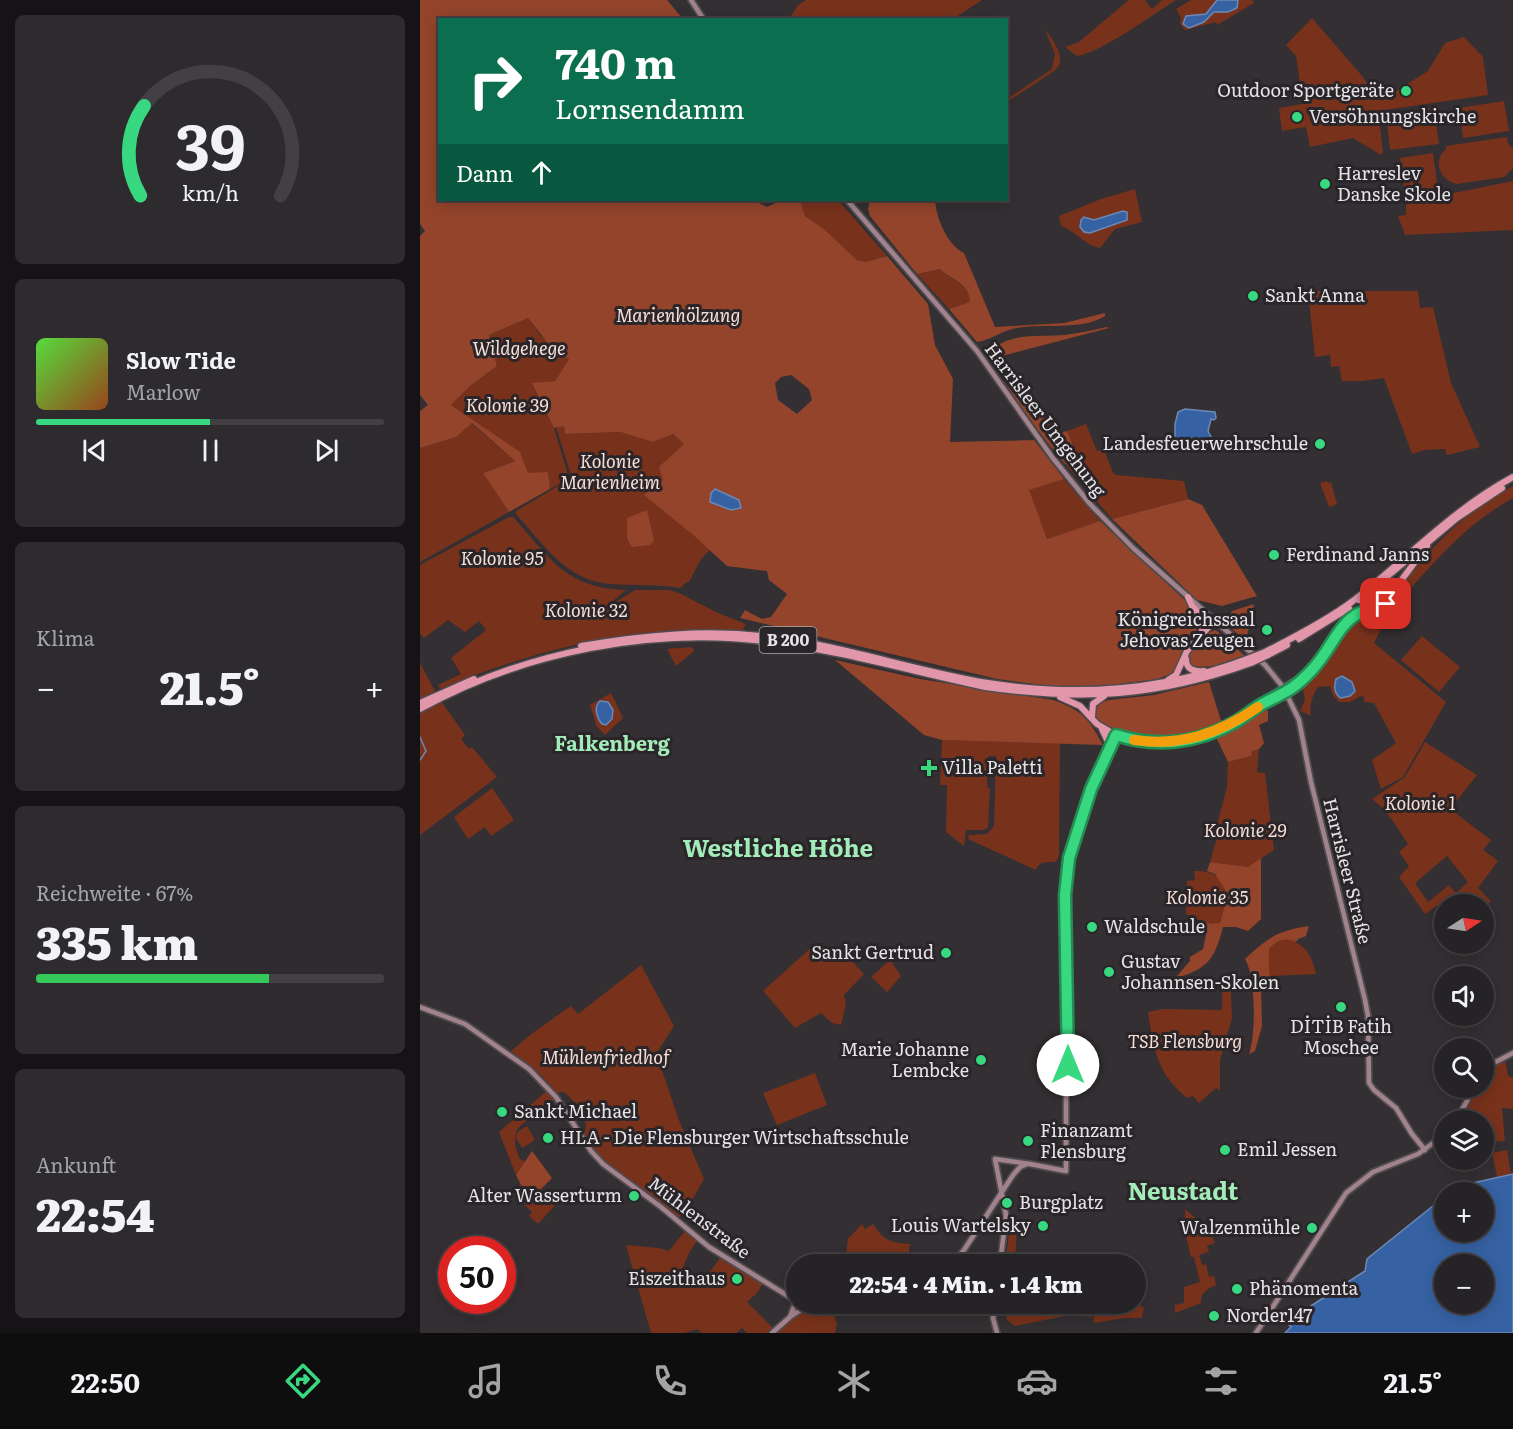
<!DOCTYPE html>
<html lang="de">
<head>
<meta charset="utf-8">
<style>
  :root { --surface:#262326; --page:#2e2b2e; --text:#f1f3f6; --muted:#a4a4a7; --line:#424043; --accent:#37d880 }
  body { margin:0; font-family:Literata,serif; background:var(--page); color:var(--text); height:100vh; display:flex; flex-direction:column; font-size:22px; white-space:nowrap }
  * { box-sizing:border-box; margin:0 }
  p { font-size:20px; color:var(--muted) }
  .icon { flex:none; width:33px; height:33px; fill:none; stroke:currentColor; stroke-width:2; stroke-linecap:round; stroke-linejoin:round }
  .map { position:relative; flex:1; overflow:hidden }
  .panel { display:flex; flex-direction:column; gap:15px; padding:15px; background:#151315; width:420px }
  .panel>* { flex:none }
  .hud { position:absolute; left:18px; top:18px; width:570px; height:183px; border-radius:0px; box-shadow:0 3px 15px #0003,0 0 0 2px var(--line); background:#0b6e4f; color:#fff; overflow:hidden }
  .needle { width:39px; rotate:78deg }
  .fabs { position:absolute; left:1014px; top:894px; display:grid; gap:12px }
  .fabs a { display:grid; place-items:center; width:60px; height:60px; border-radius:50%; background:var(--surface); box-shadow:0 3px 15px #0003,0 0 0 2px var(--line); font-size:30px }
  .speed { position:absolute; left:18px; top:1236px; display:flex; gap:12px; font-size:30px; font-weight:700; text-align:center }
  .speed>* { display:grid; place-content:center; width:78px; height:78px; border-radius:50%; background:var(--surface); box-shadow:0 3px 15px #0003,0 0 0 2px var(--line); line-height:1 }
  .speed .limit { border:9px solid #d22; background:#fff; color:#111 }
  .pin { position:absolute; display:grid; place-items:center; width:51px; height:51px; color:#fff; margin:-26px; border-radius:12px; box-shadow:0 3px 9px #0006 }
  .me { position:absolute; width:66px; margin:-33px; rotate:0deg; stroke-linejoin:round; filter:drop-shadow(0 0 4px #0008) }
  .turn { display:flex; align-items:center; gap:21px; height:126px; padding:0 18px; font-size:27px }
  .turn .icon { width:78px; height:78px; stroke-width:2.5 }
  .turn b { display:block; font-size:42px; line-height:51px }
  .then { display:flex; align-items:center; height:57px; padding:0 18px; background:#0003; gap:12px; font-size:22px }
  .big { font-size:45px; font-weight:800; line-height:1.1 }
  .panel .card { flex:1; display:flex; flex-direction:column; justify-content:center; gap:9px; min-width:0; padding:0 21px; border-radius:9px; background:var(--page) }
  .panel .dial { align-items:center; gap:0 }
  .dial svg { height:156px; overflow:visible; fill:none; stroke:var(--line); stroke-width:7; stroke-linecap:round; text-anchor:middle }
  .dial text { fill:var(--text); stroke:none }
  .song { display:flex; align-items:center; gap:18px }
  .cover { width:72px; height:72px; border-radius:9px; background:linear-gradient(135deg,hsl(110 70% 55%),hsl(20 70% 35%)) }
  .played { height:6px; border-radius:3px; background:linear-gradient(90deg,var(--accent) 50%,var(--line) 50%) }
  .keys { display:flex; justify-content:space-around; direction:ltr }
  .heat { display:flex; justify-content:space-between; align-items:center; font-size:33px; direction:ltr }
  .charge { height:9px; border-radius:4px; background:linear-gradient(90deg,#34c759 67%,var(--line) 0) }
  .trip { position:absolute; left:366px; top:1254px; width:360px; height:60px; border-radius:30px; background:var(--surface); box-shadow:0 3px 15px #0003,0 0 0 2px var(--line); font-weight:800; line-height:60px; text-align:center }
  .tab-bar { display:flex; height:96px; justify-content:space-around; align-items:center; background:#0f0e0f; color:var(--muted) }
  .tab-bar .icon { width:42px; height:42px }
  .tab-bar .current { color:var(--accent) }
  .tab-bar b { font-size:27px; color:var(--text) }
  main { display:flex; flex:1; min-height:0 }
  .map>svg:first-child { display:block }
</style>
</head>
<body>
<main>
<section class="panel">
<div class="card dial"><svg viewBox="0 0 100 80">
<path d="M14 69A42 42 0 1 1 86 69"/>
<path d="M14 69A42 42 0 0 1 16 23" stroke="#37d880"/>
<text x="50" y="56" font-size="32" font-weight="700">39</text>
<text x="50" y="72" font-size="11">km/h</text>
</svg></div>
<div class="card">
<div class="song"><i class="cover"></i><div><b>Slow Tide</b><p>Marlow</p></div></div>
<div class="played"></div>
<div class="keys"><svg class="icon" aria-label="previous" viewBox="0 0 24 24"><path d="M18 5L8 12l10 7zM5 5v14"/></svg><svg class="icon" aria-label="pause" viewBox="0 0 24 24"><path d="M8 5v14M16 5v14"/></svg><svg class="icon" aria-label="next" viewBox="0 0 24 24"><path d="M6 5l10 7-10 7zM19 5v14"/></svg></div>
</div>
<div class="card"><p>Klima</p>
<div class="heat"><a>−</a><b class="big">21.5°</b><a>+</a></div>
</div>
<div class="card"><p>Reichweite · 67%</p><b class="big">335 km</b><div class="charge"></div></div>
<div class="card"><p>Ankunft</p><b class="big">22:54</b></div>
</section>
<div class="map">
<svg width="1093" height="1333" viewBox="0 0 1093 1333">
  <rect width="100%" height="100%" fill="#332f32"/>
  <!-- green -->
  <path fill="#78321c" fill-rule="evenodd" d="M386,0H562L533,19H369L378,5Z
    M709,0H725L732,9L742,0H756C732,15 682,52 657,56L645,47L659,42Z
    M771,0H832L834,3L797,25L796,22L765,30L760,23L761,18L756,9Z
    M892,18L943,77L960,101L1008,71L1025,43L1044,37L1063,57L1068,95L958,111L963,152L961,155L933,138L890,147L886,127L862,131L859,108L883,104L876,56L866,45Z
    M625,30C631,36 642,53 640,62C640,66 636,69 634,71L587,102V99L632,69L635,54Z
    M1084,101L1089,131L1043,138L1039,108Z
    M1014,108L1019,144L970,150L966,114Z
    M1087,137L1088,143L1093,149V168L1084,177L1037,184C1020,181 1012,161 1026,149V146Z
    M1013,153L1019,196L1093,181V230L985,235L978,216L986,215V203L980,158Z
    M715,189L722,222L695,229L680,248C664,245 656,231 641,226L639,216L681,199Z
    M380,200H418L467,256L446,262L437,260L404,229L385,216Z
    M520,269C531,281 549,282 550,302L529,309L497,274Z
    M888,291H998L1000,308L1013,307L1031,383L1060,447L1027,455L1025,449L1005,450L992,454L964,378L942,381H922L919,366L911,367L910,355L895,357Z
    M108,318L120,335L149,359L135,381L113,384L134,428L148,475L147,480L130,489L128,473L108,474L101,454L31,405L50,386L77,366L69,335Z
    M51,423L95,461L63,473L89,512L0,562V448L36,437Z
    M666,424L677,451L684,449L693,473L696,475L764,481L768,499L692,519L645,464L659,459L647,431Z
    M144,425L145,434L200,432L233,442L253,434L264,444L240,467L272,534L290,550L281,559L269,582H267L260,588C237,584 214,586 190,584C147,581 123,544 96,514V511L150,479L151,475L136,427Z
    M644,479L680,521L627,539L608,490Z
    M907,481L908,483L911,482L917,504L909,507L900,483Z
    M1093,486V498C1046,524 1012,564 978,603L975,595C1009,548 1042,514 1093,486Z
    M89,517H93C130,558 145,588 206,590L188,605L189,606L215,590H249L259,593L298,613L326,624L322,631C211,626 122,647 20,689L18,685L41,674L31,658L66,630L59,621L45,632L28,620L4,638L0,633V565Z
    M964,611L970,612L954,643L1026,702L983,777L961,789L952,760L976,743L954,703L944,702V697L941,696L930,702H919L913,695L910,686L898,687C892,696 889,706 891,716L880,711L885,700L882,685C917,658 913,618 964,611Z
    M1002,636L1040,667L1019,692L981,660Z
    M272,647L274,651L256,666L247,649Z
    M0,663L15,691L0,700Z
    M191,693L203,718L185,735L177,727L170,705Z
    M21,701L45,735L41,739L49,749L52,747L77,777L0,835V713Z
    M522,740L640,743L639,854L638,858L635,862C626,862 619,861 616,870L548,839L549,835L567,834L574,826L576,756H568L567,787L570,788L568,828L564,830H546L544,846L526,832L527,785H520Z
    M1005,742L1057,775L1030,809L1071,840L1063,850L1078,861L1058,888L1071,901L1064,908V904H1024V914L1018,905L1005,914L979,877L989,866L979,852L988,844C977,828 968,810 952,799L985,777ZM1027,856L1048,882L1036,893L1029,885L1008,902L995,883Z
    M839,749L837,772L845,773L854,850L828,867L790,862L798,834L797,825L807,787L808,762L830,756L832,751Z
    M72,788L94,820L71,836L65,827L48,839L34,817Z
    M774,871C796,871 798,876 808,894L800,923L791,925L766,914L767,881L775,880Z
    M868,938C887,947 891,954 896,974L851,976L849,974V949L857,941Z
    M394,945L406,957L418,946L444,974L424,995L426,1004L421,1025L412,1023L401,1013L375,1028L343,991Z
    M470,960L481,976L467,992L451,977Z
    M221,965L254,1026L238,1051V1059L260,1123L284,1179L264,1214L258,1218L179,1156L164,1135C171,1117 156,1103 144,1092L137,1093L121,1075L91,1051L114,1032L151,1006L158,1014Z
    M810,973L812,1018L800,1060V1090L796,1088L779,1103L773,1096L767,1098C736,1072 734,1050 728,1012L743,1009L802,1010V981Z
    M1085,1060L1088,1076L1093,1078V1109L1082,1108L1085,1141L1064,1142V1120H1053L1045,1113L1055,1088H1064V1072L1077,1063Z
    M395,1073L407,1105L357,1125L343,1093Z
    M128,1090L135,1099L101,1125L96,1131L95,1144L99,1158L105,1162L96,1175L79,1132Z
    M107,1126L115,1140L102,1148L96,1138L97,1132Z
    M1087,1150L1091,1174L1077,1177L1072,1153Z
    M101,1185L115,1195L121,1189L136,1204L118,1224L109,1216L112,1212L93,1194Z
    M765,1209L779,1221L775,1225L779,1234L790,1231L795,1243L787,1246L789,1252L779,1255L782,1265L786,1264L789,1277L794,1276L796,1285C788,1289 780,1292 781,1303L755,1313V1305L764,1303V1287L780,1282L774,1257H771L765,1232Z
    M591,1219L597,1221L595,1264H585Z
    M442,1224L445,1229L453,1224C465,1242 470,1242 491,1244L489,1247V1264H425L428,1239Z
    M265,1231L277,1241L270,1251L262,1269L275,1282C287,1276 293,1269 300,1258L343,1283L337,1293L327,1302L353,1328L348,1333H327L322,1328L316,1333H281L278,1329L264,1333H231L206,1245L239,1248L249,1251Z
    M716,1299H720V1306L724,1307L722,1318H705L674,1323V1316L667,1317L666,1312L595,1326L587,1320L584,1304H593V1311L599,1314L670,1304H716Z
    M394,1307L413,1311L417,1324L415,1333H357C368,1323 379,1309 394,1307Z"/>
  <!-- forest -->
  <path fill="#94442b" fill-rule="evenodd" d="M0,0H247L263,19L20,20V200H333L347,207L362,200H380L385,216L404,229L437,260L446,262L467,256L508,304L515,345L533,379L530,442L614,440L644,479L609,490L627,539L680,521L770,605L778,621V628L762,652L757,666L751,674L737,679L684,686L636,687L577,679L320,618L325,610L342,619L351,617L367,594L349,580L347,571L307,566L272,534L224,495L243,480L239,467L264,444L253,434L233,442L200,432L145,434L144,426L134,428L112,383L135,381L149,359L134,351L108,318L69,335L77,366L50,386L31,405L100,452L108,473L128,472L130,489L89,512L63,473L95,461L52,423L36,437L0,448V411L8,405L0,395V236L5,231L0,224ZM371,375L389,389L392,400L377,414L358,400L355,383L361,377Z
    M450,200H515C516,217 527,245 544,253L575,327L644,323L685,313V316C662,331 623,323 597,328C583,330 571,340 557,342L529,309L550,302C549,282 531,280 520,269L497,274L450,216L448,209Z
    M687,327L689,328L578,357L616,418L624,415L638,434L647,431L659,460L645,464C630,447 569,368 572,350C591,332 621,337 645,335C659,333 673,330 687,327Z
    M768,499L782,505L837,596L802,606L777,600L692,519Z
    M227,510L234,540L230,545L212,547L207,538V518Z
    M834,604L826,641L812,629L809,616L812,611Z
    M796,630L825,656C806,663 791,669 771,666C762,653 783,633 796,630Z
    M415,660L500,679L633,700C662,710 669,719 683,745L522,740L504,735Z
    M789,682L802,724C795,727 788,732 781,735C755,745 703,740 681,724C677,721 675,717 673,712L677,704L689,700L734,695Z
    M848,710V721L839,725L844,743L839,749L832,751L831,756L808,762L796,737L836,714Z
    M841,858V919L828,931L816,927H803C796,955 789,969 759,977L757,976L770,961V957L783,949L786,935L781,920L791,924L800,923L808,894L795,874L787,871L790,862L828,867Z
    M889,926L886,936L878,939L876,942C864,937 858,940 849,949V974L851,976L841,986L842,1026L835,1051L829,1054C836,1034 836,977 825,959C846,939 858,930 889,926Z
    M112,1151L132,1178L115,1195L101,1185L96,1175Z"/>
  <!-- water -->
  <path fill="#3662a3" stroke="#6b89b7" stroke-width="1.5" fill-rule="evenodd" d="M797,0H818L817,8L808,12H794L784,22L769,28L763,24L766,16L786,14Z
    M703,211L707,212V220L670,233L664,232L660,227L661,220L664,217L674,220Z
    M765,409L795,412L796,418L794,420L791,419L788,431L792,439L790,444L784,448L769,450L766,445L755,442V424L758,412Z
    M295,489L319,500L321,508L311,510L290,502L291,493Z
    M922,676L932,682L935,691L930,696L921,698C914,694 914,686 916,679Z
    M180,701L188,702L193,710L192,719L186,725L182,724C177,718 173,707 180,701Z
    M1093,1174V1333H865L871,1327L866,1322L945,1271L947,1259L1024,1197V1232H1064V1192H1030L1039,1186ZM1024,1264H1064V1304H1024Z"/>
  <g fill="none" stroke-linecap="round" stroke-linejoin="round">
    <!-- stream -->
    <path stroke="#6b89b7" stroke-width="1.5" d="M0,760L6,751L0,737"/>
    <!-- secondary casing -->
    <g stroke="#4f4c4f" stroke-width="8">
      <path id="secondary" d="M271,0L284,20
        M427,200L557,351L632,457L670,504L713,548L845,665L863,687L879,720L891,782L945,1000L948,1016L949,1083L954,1090L976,1108L992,1134L1005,1150
        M965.5 604a5.5 5.5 0 1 1 11 0a5.5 5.5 0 1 1-11 0Z
        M849,700C871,692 890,676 903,656C914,640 922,622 938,612C947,607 956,606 965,604
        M0,1007L45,1024L109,1069L136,1097L171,1151L183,1164L241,1207L289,1247L376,1301
        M1064,1068L1093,1053
        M1036,1120L1047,1101L1051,1088
        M532,1264L544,1250L593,1175L600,1167L607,1164
        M580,1264L586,1215L575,1159L610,1164L646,1171V879C652,829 671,779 696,735C741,749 786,741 825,716C837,708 847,698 859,690C868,684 878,679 887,674
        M387,1304L424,1308L457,1304
        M575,1304L573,1318L577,1333
        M371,1316L390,1304
        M352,1333L370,1317L376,1301
        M836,1333L926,1193L953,1172L998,1154L1024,1135"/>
    </g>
    <!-- trunk casing -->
    <g stroke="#4f4c4f" stroke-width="9">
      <path id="trunk" d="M768,597L772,606L782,618V632
        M972,598L983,578L1007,546
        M939,600L1037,518L1082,488
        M879,639L929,608
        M161,646C224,635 287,629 351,637C424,646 495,671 568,683C656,697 743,691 827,659
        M845,652C875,637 906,621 933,601C987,559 1032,510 1093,477
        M848,655L867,645
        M766,659C766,670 775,672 784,671
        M748,680L756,675L767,651L794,621
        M640,697L660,706L677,724L696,735
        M0,703L54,679
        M0,709C103,652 234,626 351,642C423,651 494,672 565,687C664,701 736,697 831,663
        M672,716L673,704L684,696
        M682,729L690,746"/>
    </g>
    <!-- secondary -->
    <use href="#secondary" stroke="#a2838d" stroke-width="4.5"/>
    <!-- trunk -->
    <use href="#trunk" stroke="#e296aa" stroke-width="6"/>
    <!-- trunk-bridge casing -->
    <g stroke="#4f4c4f" stroke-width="9" stroke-linecap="butt">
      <path id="trunk-bridge" d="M827,659L845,652
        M831,663L848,655"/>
    </g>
    <!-- trunk-bridge -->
    <use href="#trunk-bridge" stroke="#e296aa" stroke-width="6"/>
  </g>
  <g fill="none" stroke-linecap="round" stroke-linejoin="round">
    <!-- route casing -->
    <g stroke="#248c53" stroke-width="15">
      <path id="route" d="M648,1065L645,895L649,858L671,789L696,735C737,748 778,743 815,722C826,716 835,707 846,702C867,691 874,689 891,671C921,639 915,614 966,604"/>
    </g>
    <!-- route -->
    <use href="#route" stroke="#37d880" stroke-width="10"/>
    <!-- slow -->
    <path stroke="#f59e0b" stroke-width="10" d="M714,740C761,747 800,733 838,707"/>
  </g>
  <!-- markers -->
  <g fill="#37d880" stroke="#292528" stroke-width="2">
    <circle cx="986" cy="91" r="6"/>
    <circle cx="877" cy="117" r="6"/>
    <circle cx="905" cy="184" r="6"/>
    <circle cx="833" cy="296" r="6"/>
    <circle cx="900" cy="444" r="6"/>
    <circle cx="854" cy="555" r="6"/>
    <circle cx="847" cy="630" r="6"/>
    <path d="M506 759h6v6h6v6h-6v6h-6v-6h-6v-6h6z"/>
    <circle cx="672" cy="927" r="6"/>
    <circle cx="526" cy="953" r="6"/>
    <circle cx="689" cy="972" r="6"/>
    <circle cx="921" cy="1007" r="6"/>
    <circle cx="561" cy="1060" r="6"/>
    <circle cx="82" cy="1112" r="6"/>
    <circle cx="128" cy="1138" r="6"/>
    <circle cx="608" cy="1141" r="6"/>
    <circle cx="805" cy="1150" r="6"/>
    <circle cx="214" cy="1196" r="6"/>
    <circle cx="587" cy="1203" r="6"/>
    <circle cx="623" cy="1226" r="6"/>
    <circle cx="892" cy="1228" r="6"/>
    <circle cx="317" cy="1279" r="6"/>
    <circle cx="817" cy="1289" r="6"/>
    <circle cx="794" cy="1316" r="6"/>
  </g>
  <g text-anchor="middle" stroke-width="6" stroke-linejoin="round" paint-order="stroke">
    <!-- shield labels -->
    <rect fill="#292528" stroke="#adaaad" stroke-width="1.5" x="339.5" y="627" width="57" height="26" rx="4.5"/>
    <g font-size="16" font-weight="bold" fill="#e6e3e6">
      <text x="368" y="646">B 200</text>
    </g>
    <!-- poi labels -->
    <g font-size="18" fill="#e6e3e6" stroke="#292528" text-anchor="start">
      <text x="974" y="97" text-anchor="end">Outdoor Sportgeräte</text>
      <text x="889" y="123">Versöhnungskirche</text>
      <text x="917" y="180">Harreslev<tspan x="917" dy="21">Danske Skole</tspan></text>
      <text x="845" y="302">Sankt Anna</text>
      <text x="888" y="450" text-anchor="end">Landesfeuerwehrschule</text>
      <text x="866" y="561">Ferdinand Janns</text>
      <text x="835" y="626" text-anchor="end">Königreichssaal<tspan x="835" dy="21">Jehovas Zeugen</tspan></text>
      <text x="522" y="774">Villa Paletti</text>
      <text x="684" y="933">Waldschule</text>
      <text x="514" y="959" text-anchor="end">Sankt Gertrud</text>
      <text x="701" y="968">Gustav<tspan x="701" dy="21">Johannsen-Skolen</tspan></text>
      <text x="921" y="1033" text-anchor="middle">DİTİB Fatih<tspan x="921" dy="21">Moschee</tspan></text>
      <text x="549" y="1056" text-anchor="end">Marie Johanne<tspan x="549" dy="21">Lembcke</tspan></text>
      <text x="94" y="1118">Sankt Michael</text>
      <text x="620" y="1137">Finanzamt<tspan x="620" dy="21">Flensburg</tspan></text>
      <text x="140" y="1144">HLA - Die Flensburger Wirtschaftsschule</text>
      <text x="817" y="1156">Emil Jessen</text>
      <text x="202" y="1202" text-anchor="end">Alter Wasserturm</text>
      <text x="599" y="1209">Burgplatz</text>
      <text x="611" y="1232" text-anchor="end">Louis Wartelsky</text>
      <text x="880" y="1234" text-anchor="end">Walzenmühle</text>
      <text x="305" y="1285" text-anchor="end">Eiszeithaus</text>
      <text x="829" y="1295">Phänomenta</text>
      <text x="806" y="1322">Norder147</text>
    </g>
    <!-- park labels -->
    <g font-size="18" font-style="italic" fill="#f7ded7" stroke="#292528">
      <text x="258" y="322">Marienhölzung</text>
      <text x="99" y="355">Wildgehege</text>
      <text x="87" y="412">Kolonie 39</text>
      <text x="190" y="468">Kolonie<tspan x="190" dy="21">Marienheim</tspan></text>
      <text x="82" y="565">Kolonie 95</text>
      <text x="166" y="617">Kolonie 32</text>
      <text x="1000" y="810">Kolonie 1</text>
      <text x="825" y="837">Kolonie 29</text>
      <text x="787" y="904">Kolonie 35</text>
      <text x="765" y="1048">TSB Flensburg</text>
      <text x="186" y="1064">Mühlenfriedhof</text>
    </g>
    <!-- street labels -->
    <g font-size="18" fill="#e6e3e6" stroke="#292528">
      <text transform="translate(625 420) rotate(53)" y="6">Harrisleer Umgehung</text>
      <text transform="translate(927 871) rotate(76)" y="6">Harrisleer Straße</text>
      <text transform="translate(279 1218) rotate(37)" y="6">Mühlenstraße</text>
    </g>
    <!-- neighbourhood labels -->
    <g font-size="20" font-weight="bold" fill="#a3ecba" stroke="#292528">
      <text x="192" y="751">Falkenberg</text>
    </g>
    <!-- district labels -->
    <g font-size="24" font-weight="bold" fill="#a3ecba" stroke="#292528">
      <text x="358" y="857">Westliche Höhe</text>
      <text x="763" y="1200">Neustadt</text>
    </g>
  </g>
</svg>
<div class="fabs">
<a><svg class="needle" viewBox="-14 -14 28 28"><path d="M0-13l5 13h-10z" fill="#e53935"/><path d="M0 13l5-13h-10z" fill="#a4a4a7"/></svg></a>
<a><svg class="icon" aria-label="sound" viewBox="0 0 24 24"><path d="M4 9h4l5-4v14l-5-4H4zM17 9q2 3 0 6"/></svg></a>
<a><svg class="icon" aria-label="search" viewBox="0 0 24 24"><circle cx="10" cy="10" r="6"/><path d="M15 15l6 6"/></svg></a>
<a><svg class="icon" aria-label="layers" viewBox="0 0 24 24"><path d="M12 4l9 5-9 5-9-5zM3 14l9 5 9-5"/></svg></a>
<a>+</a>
<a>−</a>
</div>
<div class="speed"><div class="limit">50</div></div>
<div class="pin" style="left:966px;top:604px;background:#d93025"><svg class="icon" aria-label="arrive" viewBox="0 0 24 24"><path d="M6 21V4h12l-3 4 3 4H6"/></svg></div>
<svg class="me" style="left:648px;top:1065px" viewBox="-20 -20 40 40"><circle r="19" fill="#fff"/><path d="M0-13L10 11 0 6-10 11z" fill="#37d880"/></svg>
<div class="trip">22:54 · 4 Min. · 1.4 km</div>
<div class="hud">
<div class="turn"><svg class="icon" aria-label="right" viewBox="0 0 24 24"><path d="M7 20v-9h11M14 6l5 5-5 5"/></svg><div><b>740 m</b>Lornsendamm</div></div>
<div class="then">Dann<svg class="icon" aria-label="ahead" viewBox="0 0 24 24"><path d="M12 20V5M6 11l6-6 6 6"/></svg></div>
</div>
</div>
</main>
<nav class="tab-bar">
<b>22:50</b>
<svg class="icon current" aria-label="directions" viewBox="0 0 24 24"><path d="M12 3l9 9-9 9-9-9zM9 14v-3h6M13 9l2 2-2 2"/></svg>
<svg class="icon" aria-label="music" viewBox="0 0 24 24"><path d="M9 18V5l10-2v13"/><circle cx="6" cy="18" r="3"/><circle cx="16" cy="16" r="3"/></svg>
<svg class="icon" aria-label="phone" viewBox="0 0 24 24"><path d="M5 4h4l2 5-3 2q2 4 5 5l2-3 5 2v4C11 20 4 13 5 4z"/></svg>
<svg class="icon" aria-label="climate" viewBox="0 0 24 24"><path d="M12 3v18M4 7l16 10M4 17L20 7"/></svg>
<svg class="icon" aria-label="car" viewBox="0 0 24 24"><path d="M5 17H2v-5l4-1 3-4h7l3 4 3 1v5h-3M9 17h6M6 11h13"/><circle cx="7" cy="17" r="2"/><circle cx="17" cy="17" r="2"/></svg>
<svg class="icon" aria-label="filters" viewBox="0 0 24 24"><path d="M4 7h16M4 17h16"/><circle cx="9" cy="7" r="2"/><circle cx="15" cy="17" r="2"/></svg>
<b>21.5°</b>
</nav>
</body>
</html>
